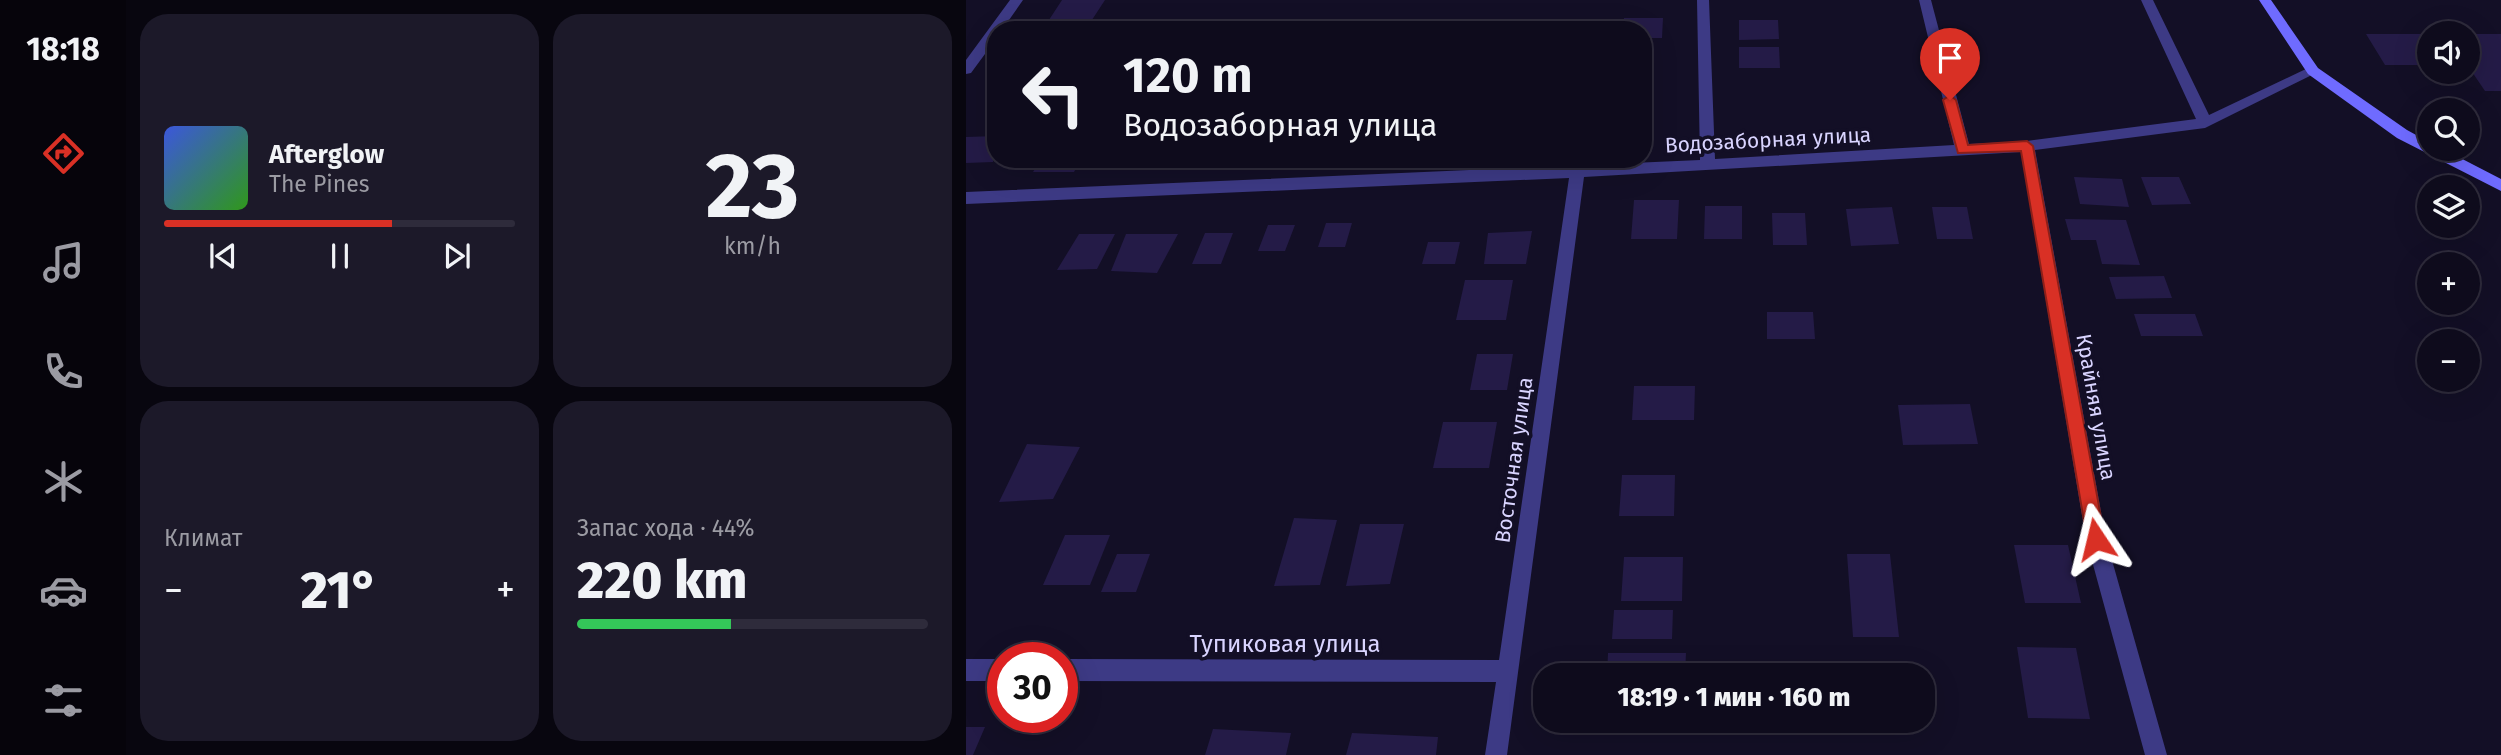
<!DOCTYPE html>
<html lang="ru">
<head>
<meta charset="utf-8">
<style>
  :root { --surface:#0e0b1c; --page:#1c1929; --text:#f1f3f6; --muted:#9b9ba3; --line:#2e2b3b; --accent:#d93025 }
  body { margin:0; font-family:"Fira Sans",sans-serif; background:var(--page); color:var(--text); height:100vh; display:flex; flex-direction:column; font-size:26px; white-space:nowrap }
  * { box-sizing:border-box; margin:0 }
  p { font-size:23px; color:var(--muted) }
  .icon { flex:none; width:38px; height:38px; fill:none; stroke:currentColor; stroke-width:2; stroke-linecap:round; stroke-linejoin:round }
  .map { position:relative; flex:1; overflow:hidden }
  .panel { display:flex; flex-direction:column; gap:14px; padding:14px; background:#08060f; width:840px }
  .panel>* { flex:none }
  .banner { position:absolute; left:21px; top:21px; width:665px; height:147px; border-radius:28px; box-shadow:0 7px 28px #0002,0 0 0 2px var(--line); background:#0e0b1c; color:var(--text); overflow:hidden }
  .tools { position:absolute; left:1451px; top:21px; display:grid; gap:14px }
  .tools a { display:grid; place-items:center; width:63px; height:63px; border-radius:50%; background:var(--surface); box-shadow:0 7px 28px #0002,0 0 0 2px var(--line); font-size:35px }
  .speed { position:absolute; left:21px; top:642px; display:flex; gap:14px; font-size:35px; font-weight:700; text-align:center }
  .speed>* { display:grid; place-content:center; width:91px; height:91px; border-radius:50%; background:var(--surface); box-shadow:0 7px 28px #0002,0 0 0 2px var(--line); line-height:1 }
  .speed .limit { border:10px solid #d22; background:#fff; color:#111 }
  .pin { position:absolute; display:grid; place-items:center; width:60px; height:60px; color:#fff; margin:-72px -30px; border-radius:50% 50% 50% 0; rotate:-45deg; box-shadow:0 0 7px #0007 }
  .pin .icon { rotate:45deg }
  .me { position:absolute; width:77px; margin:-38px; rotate:350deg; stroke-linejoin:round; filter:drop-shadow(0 0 5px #0008) }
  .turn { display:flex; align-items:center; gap:24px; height:147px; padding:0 21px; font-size:32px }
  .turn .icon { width:91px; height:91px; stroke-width:2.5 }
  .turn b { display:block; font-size:49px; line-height:60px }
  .big { font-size:52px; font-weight:800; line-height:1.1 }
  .panel .tile { flex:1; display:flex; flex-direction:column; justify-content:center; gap:10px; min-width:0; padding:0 24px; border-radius:28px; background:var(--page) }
  .panel .dial { align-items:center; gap:0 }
  .dial b { font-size:91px; line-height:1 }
  .song { display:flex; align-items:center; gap:21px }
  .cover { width:84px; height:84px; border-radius:10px; background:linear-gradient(135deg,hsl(230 70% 55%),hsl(110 70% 35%)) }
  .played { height:7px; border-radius:4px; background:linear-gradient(90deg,var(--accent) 65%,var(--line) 65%) }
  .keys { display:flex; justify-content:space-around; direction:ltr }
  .heat { display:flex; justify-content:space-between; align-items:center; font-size:38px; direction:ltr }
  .charge { height:10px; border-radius:5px; background:linear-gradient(90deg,#34c759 44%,var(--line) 0) }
  .panel .tiles { flex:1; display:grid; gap:14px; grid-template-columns:repeat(2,1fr) }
  .trip { position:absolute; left:567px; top:663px; width:402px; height:70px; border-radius:28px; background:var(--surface); box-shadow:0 7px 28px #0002,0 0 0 2px var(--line); font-weight:800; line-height:70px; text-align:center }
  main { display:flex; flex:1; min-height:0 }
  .dock { display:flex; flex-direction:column; width:126px; justify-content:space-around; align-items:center; background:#06040b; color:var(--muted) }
  .dock .icon { width:49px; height:49px }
  .dock .active { color:var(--accent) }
  .dock b { font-size:32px; color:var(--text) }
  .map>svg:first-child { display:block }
</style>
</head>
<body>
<main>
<nav class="dock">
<b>18:18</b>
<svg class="icon active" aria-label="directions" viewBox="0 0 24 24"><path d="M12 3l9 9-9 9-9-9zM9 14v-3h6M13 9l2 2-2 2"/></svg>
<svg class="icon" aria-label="music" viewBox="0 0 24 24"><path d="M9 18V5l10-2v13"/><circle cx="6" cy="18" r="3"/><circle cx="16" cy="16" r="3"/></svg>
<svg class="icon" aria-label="phone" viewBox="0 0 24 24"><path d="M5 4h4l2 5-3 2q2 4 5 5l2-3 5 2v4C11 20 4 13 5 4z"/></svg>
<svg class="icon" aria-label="climate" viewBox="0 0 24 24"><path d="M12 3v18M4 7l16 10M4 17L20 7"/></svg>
<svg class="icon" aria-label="car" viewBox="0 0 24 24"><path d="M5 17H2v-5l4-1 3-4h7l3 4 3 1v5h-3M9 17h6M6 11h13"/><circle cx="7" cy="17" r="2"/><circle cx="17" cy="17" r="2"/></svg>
<svg class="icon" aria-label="filters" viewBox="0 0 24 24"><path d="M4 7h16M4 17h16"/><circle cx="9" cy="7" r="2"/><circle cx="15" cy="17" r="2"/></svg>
</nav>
<section class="panel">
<div class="tiles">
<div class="tile">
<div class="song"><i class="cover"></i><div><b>Afterglow</b><p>The Pines</p></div></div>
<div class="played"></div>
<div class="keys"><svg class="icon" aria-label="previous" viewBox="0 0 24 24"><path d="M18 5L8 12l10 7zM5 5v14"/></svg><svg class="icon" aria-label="pause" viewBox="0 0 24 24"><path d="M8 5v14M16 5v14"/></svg><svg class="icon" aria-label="next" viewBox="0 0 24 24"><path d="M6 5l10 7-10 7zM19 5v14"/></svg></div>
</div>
<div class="tile dial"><b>23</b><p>km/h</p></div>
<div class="tile"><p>Климат</p>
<div class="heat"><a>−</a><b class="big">21°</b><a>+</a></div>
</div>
<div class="tile"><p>Запас хода · 44%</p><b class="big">220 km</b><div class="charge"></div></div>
</div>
</section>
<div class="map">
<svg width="1535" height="755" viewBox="0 0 1535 755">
  <rect width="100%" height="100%" fill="#130f26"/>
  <!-- building -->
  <path fill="#241b47" d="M96,0H139L122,26H79Z
    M658,18H697L696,38H677V30H657Z
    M773,20H812L813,39L773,40Z
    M1400,34H1463V65H1419Z
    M1502,34H1535V91H1519L1502,66Z
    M773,47H813L814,68H773Z
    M30,136L27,162L0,163V137Z
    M75,159H115L108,172H67Z
    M1108,177L1156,179L1163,207L1114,204Z
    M1175,177H1213L1225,204L1186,205Z
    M668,200H713L711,239H665Z
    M739,206H776V239H738Z
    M926,207L933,244L885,246L880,209Z
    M966,207H1001L1007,239H971Z
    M806,213H839L841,245H807Z
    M1099,219L1160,220L1174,265L1136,264L1130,240H1105Z
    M360,223H386L379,247H352Z
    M302,225H329L319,251H292Z
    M566,231L560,264H518L522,233Z
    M239,233H267L255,264H226Z
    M113,234H149L131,269L91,270Z
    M160,234H212L191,273L145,271Z
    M462,242H494L489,264H456Z
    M1198,276L1206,298L1150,299L1143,277Z
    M499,280H547L540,320H490Z
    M801,312H847L849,339H801Z
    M1168,314H1229L1237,336H1175Z
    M511,354H547L541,390H504Z
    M668,386H729L728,420H666Z
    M1004,404L1012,444L937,445L932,405Z
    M477,422H531L523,468H467Z
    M61,444L114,447L87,499L33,502Z
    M656,475H709L708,516H653Z
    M328,518L371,520L354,585L308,586Z
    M394,524H438L424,584L380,586Z
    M99,535H144L124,585H77Z
    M1048,545H1102L1115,603H1059Z
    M151,554H184L170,592H135Z
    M881,554H924L933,637H887Z
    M658,557H717L716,601H655Z
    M648,610H707L706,639H646Z
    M1051,647L1110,648L1124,719L1062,718Z
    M642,653H720L719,676H641Z
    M0,727H19L7,755H0Z
    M247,729L325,733L320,755H239Z
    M386,733L472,737L470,755H380Z"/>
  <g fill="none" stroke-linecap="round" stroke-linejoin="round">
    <!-- street -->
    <path fill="#3d3a85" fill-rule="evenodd" d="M44,0H57L36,30H30V39L5,73L0,74V60Z
      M731,0H743L749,159L988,145L953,0H965L1003,144L1061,141L1230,119L1175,0H1187L1243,115L1342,68L1347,67L1354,71L1239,128L1069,150L1140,539L1201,755H1179L1120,539L1055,152L618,177L541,755H519L530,682L96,681V659L533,660L603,178L0,204V192L734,160Z
      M0,659H37V681H0Z"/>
    <!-- secondary -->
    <path fill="#6f6bff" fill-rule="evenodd" d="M1293,0H1305L1352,68L1441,130L1463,142V149H1477L1535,179V191L1431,138L1342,74Z"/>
  </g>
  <!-- route -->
  <path fill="#d93025" stroke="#8d1f18" stroke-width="2" d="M984,95L990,100L1002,145L1061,141L1067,146L1139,539L1136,545L1130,547L1123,545L1121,539L1055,151L992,153L977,100Z"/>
  <g text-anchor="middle" stroke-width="7" stroke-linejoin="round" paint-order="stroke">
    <!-- street labels -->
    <g font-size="21" fill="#d9d4ff" stroke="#130f26">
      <text transform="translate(802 140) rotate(-3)" y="7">Водозаборная улица</text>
      <text transform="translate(1130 407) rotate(80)" y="7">Крайняя улица</text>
      <text transform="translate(548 460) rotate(-82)" y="7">Восточная улица</text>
    </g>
    <!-- near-street labels -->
    <g font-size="24" fill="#d9d4ff" stroke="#130f26">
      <text x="319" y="652">Тупиковая улица</text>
    </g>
  </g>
</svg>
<div class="tools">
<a><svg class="icon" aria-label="sound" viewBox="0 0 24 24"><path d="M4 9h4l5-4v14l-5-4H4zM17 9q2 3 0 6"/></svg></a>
<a><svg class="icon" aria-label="search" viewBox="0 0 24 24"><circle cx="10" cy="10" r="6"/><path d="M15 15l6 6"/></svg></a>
<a><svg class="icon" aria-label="layers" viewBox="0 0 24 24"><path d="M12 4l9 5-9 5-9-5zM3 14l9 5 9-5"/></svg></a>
<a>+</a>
<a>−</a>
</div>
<div class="speed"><div class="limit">30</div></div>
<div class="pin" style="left:984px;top:100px;background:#d93025"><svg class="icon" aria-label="arrive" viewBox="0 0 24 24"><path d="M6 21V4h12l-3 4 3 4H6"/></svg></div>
<svg class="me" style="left:1130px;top:539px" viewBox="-20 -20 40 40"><path d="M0-17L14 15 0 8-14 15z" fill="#d93025" stroke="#fff" stroke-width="4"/></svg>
<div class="trip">18:19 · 1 мин · 160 m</div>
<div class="banner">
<div class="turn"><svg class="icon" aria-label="left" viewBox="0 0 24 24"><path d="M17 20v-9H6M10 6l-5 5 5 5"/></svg><div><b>120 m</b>Водозаборная улица</div></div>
</div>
</div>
</main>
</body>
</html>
